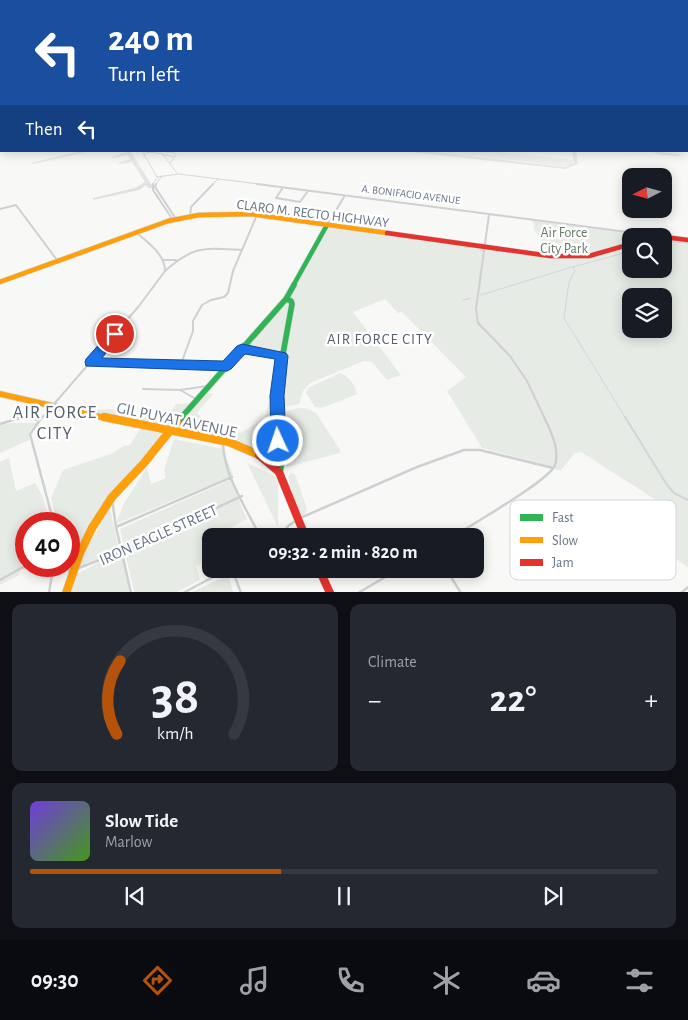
<!DOCTYPE html>
<html lang="en">
<head>
<meta charset="utf-8">
<style>
  :root { --surface:#171b24; --page:#242831; --text:#f1f3f6; --muted:#9ea1a6; --line:#363941; --accent:#b45309 }
  body { margin:0; font-family:"Alegreya Sans",sans-serif; background:var(--page); color:var(--text); height:100vh; display:flex; flex-direction:column; font-size:19px; white-space:nowrap }
  * { box-sizing:border-box; margin:0 }
  p { font-size:16px; color:var(--muted) }
  .icon { flex:none; width:28px; height:28px; fill:none; stroke:currentColor; stroke-width:2; stroke-linecap:round; stroke-linejoin:round }
  .map { position:relative; height:592px; overflow:hidden }
  .side { display:flex; flex-direction:column; gap:12px; padding:12px; background:#0d0f14; flex:1 }
  .side>* { flex:none }
  .banner { position:absolute; left:0px; top:0px; width:689px; height:152px; box-shadow:0 2px 12px #0003; background:#1a4fa0; color:#fff; overflow:hidden }
  .needle { width:32px; rotate:264deg }
  .tools { position:absolute; left:622px; top:168px; display:grid; gap:10px }
  .tools a { display:grid; place-items:center; width:50px; height:50px; border-radius:10px; background:var(--surface); box-shadow:0 2px 12px #0003; font-size:25px }
  .speed { position:absolute; left:15px; top:512px; display:flex; gap:10px; font-size:25px; font-weight:700; text-align:center }
  .speed>* { display:grid; place-content:center; width:65px; height:65px; border-radius:50%; background:var(--surface); box-shadow:0 2px 12px #0003; line-height:1 }
  .speed .limit { border:8px solid #d22; background:#fff; color:#111 }
  .pin { position:absolute; display:grid; place-items:center; width:42px; height:42px; color:#fff; margin:-21px; border:2px solid #fff; border-radius:50%; box-shadow:0 1px 5px #0007 }
  .me { position:absolute; width:55px; margin:-28px; rotate:357deg; stroke-linejoin:round; filter:drop-shadow(0 0 4px #0008) }
  .turn { display:flex; align-items:center; gap:18px; height:105px; padding:0 25px; font-size:22px }
  .turn .icon { width:65px; height:65px; stroke-width:2.5 }
  .turn b { display:block; font-size:35px; line-height:42px }
  .then { display:flex; align-items:center; height:48px; padding:0 25px; background:#0003; gap:10px; font-size:19px }
  .big { font-size:38px; font-weight:600; line-height:1.1 }
  .side .widget { flex:1; display:flex; flex-direction:column; justify-content:center; gap:8px; min-width:0; padding:0 18px; border-radius:10px; background:var(--page) }
  .side .dial { align-items:center; gap:0 }
  .dial svg { height:130px; overflow:visible; fill:none; stroke:var(--line); stroke-width:7; stroke-linecap:round; text-anchor:middle }
  .dial text { fill:var(--text); stroke:none }
  .song { display:flex; align-items:center; gap:15px }
  .cover { width:60px; height:60px; border-radius:8px; background:linear-gradient(135deg,hsl(260 70% 55%),hsl(100 70% 35%)) }
  .played { height:5px; border-radius:2px; background:linear-gradient(90deg,var(--accent) 40%,var(--line) 40%) }
  .keys { display:flex; justify-content:space-around; direction:ltr }
  .heat { display:flex; justify-content:space-between; align-items:center; font-size:28px; direction:ltr }
  .side .tiles { flex:1; display:grid; gap:12px; grid-template-columns:1fr 1fr }
  .widget:last-child { grid-column:span 2 }
  .trip { position:absolute; left:202px; top:528px; width:282px; height:50px; border-radius:10px; background:var(--surface); box-shadow:0 2px 12px #0003; font-weight:600; line-height:50px; text-align:center }
  .tabs { display:flex; height:80px; justify-content:space-around; align-items:center; background:#090b0e; color:var(--muted) }
  .tabs .icon { width:35px; height:35px }
  .tabs .active { color:var(--accent) }
  .tabs b { font-size:22px; color:var(--text) }
  .map>svg:first-child { display:block }
</style>
</head>
<body>
<div class="map">
<svg width="688" height="593" viewBox="0 0 688 593">
  <rect width="100%" height="100%" fill="#f8f8f7"/>
  <!-- green -->
  <path fill="#e7ebe5" fill-rule="evenodd" d="M429,151H492L572,160L573,164L564,166Z
    M533,221L646,235L649,236H631V244C600,252 582,255 549,255L534,229Z
    M332,227L557,258L592,256L631,245V269H664V238L688,241V568L645,534L644,529L658,505L656,500L581,452L575,453L560,471L543,464L482,448L447,391L466,377L402,312L398,313L385,299L353,312L401,375L387,380L372,362L364,361L310,383L303,391L299,404L285,407L280,405C274,389 290,326 293,305L289,298L328,228ZM631,296H664V329H631Z
    M287,301L290,304L280,352L276,354L246,349Z
    M340,373C348,375 356,386 357,394L322,408L315,407L306,393L308,388Z
    M207,392L213,394L197,413L214,430L233,428L241,433L265,418L268,404H275L274,428L279,467L255,449L238,441L177,428V424Z
    M192,403L170,425L86,411L108,409L166,420L176,404Z
    M299,408H306L316,413L340,450V453L287,467L282,449L279,413Z
    M11,423H36L29,432V440L0,453V425Z
    M141,428L163,434L108,497L70,562L69,524H58L51,498L63,470L111,454L125,445L129,446Z
    M174,439L223,449L233,475L116,524L124,503L147,468L151,484L166,478L164,470Z
    M9,458L16,491L35,483L43,497L50,524H26V539L17,541L14,547L22,562L19,575L0,585V462Z
    M247,463L275,476L278,482V527Z
    M291,472L295,474L307,509L305,515H302L298,511L288,477Z
    M230,480L247,519L230,528L233,536H211V558L196,566L200,580L177,592H134L120,529Z
    M110,507L119,551L76,568Z
    M121,552L131,592L70,593L76,574Z
    M228,575L233,592H192Z"/>
  <g fill="none" stroke-linecap="round" stroke-linejoin="round">
    <!-- stream-far1 -->
    <path stroke="#d0d6da" stroke-width="1" d="M664,241L688,243
      M481,295L572,267
      M463,300L470,298
      M626,419L564,318L569,282L575,271L573,267L631,251"/>
    <!-- stream -->
    <path stroke="#d0d6da" stroke-width="2" d="M625,417L667,485L674,493L688,500"/>
    <!-- taxiway -->
    <path fill="#dfe0df" fill-rule="evenodd" d="M81,151H91L33,164L31,163Z
      M125,151L131,152L153,187L152,188H148L146,185L139,190L93,200V198L135,188L145,182L132,162L120,164L118,163L130,159L127,155L113,158L111,157L126,152Z
      M410,151H427L565,167L574,163L572,151H576L578,164L565,169L412,152Z
      M651,151L678,154L680,155L678,156L660,155Z"/>
    <!-- street-tunnel -->
    <path stroke="#d4d7db" stroke-width="1" stroke-dasharray="1 0.5" stroke-linecap="butt" d="M158,151L174,153"/>
    <!-- fast-far2 casing -->
    <g stroke="#d4d6d6" stroke-width="5.5">
      <path id="fast-far2" d="M293,286L327,225"/>
    </g>
    <!-- fast-far1 casing -->
    <g stroke="#d4d6d6" stroke-width="7">
      <path id="fast-far1" d="M180,419L286,299L294,285
        M279,419L277,387L292,304L291,301L286,299"/>
    </g>
    <!-- fast casing -->
    <g stroke="#d4d6d6" stroke-width="9">
      <path id="fast" d="M279,417L281,458L279,472
        M177,422L181,417"/>
    </g>
    <!-- slow-far2 casing -->
    <g stroke="#d4d6d6" stroke-width="5.5">
      <path id="slow-far2" d="M0,282L168,221L199,215L251,214L387,233"/>
    </g>
    <!-- slow-far1 casing -->
    <g stroke="#d4d6d6" stroke-width="7">
      <path id="slow-far1" d="M0,394L110,419"/>
    </g>
    <!-- slow casing -->
    <g stroke="#d4d6d6" stroke-width="9">
      <path id="slow" d="M104,417L229,442L259,455
        M66,593L80,553L92,528L112,497L144,463L177,422"/>
    </g>
    <!-- jam-far1 casing -->
    <g stroke="#d4d6d6" stroke-width="5.5">
      <path id="jam-far1" d="M387,233L550,256H589L631,244
        M664,237L688,240"/>
    </g>
    <!-- jam casing -->
    <g stroke="#d4d6d6" stroke-width="9">
      <path id="jam" d="M259,455L279,472L305,536
        M319,569L330,593"/>
    </g>
    <!-- street-far2 -->
    <path stroke="#cfd0d2" stroke-width="1" d="M142,151L157,177
      M162,153L177,173
      M144,156L145,153L153,152L174,157
      M170,163L176,155L174,153
      M157,177L179,174L267,185
      M152,185L157,178
      M155,185L162,176
      M212,185L218,179"/>
    <!-- street-far1 -->
    <path stroke="#cfd0d2" stroke-width="2" d="M153,184V190L173,220
      M156,184L155,187L176,219
      M257,184L658,236
      M282,189L276,198L300,202L308,191
      M0,209L16,205L57,260
      M489,215L476,309L478,323L510,356L527,381L545,419
      M190,217L191,207L213,184
      M327,225L344,197
      M164,260H176
      M165,271C194,245 205,248 242,250
      M242,349L282,356
      M92,362L227,366
      M181,364L193,331V321L202,305L211,300L224,297L228,293L233,271L257,215
      M143,389L180,390L207,386
      M180,390L196,399
      M17,419H31
      M41,419L139,306L165,271C165,254 148,243 137,233"/>
    <!-- street -->
    <path stroke="#cfd0d2" stroke-width="2.5" d="M42,417L30,434L54,524
      M0,424L19,418L40,420
      M223,442C223,474 246,508 260,536
      M112,499L116,527L131,593
      M116,527L232,477
      M282,536L288,526L298,519L417,467L464,450H480L553,468
      M454,536C471,525 550,480 555,465C560,449 551,432 544,417
      M66,566L71,574
      M76,569L121,552L242,496
      M232,569L241,593
      M446,569L461,593
      M0,580L23,567L53,568L49,593
      M183,593L228,569
      M358,593L399,569
      M681,593L688,587"/>
    <!-- fast-far2 -->
    <use href="#fast-far2" stroke="#30b455" stroke-width="4.5"/>
    <!-- fast-far1 -->
    <use href="#fast-far1" stroke="#30b455" stroke-width="5.5"/>
    <!-- fast -->
    <use href="#fast" stroke="#30b455" stroke-width="8"/>
    <!-- slow-far2 -->
    <use href="#slow-far2" stroke="#ff9f0a" stroke-width="4.5"/>
    <!-- slow-far1 -->
    <use href="#slow-far1" stroke="#ff9f0a" stroke-width="5.5"/>
    <!-- slow -->
    <use href="#slow" stroke="#ff9f0a" stroke-width="8"/>
    <!-- jam-far1 -->
    <use href="#jam-far1" stroke="#e5322d" stroke-width="4.5"/>
    <!-- jam -->
    <use href="#jam" stroke="#e5322d" stroke-width="8"/>
  </g>
  <!-- sky -->
  <linearGradient id="sky" x2="0" y2="1"><stop stop-color="#9ec2e2"/><stop offset="0.57" stop-color="#fcfcfb"/><stop offset="1" stop-color="#fcfcfb" stop-opacity="0"/></linearGradient>
  <rect width="688" height="191" fill="url(#sky)"/>
  <!-- route -->
  <path fill="#1a73e8" stroke="#114b97" d="M115,330L121,334L102,358L223,361L237,346L242,344L286,353L288,356L284,396L286,441L284,445L278,447L273,445L271,441L270,396L275,359L245,354L231,369L227,371L86,366L85,362L86,359L111,331Z"/>
  <g text-anchor="middle" stroke-width="5" stroke-linejoin="round" paint-order="stroke">
    <!-- far-street labels -->
    <g font-size="11" fill="#687587" stroke="#fff">
      <text transform="translate(411 194) rotate(7)" y="4">A. BONIFACIO AVENUE</text>
    </g>
    <!-- street labels -->
    <g font-size="14" fill="#687587" stroke="#fff">
      <text transform="translate(313 213) rotate(7)" y="5">CLARO M. RECTO HIGHWAY</text>
    </g>
    <!-- park labels -->
    <g font-size="14" fill="#647963" stroke="#fff">
      <text x="564" y="237">Air Force<tspan x="564" dy="16">City Park</tspan></text>
    </g>
    <!-- neighbourhood labels -->
    <g font-size="15" letter-spacing="1" fill="#565f6c" stroke="#fff">
      <text x="380" y="344">AIR FORCE CITY</text>
    </g>
    <!-- near-street labels -->
    <g font-size="16" fill="#687587" stroke="#fff">
      <text transform="translate(177 419) rotate(12)" y="6">GIL PUYAT AVENUE</text>
      <text transform="translate(158 534) rotate(-24)" y="6">IRON EAGLE STREET</text>
    </g>
    <!-- near-neighbourhood labels -->
    <g font-size="18" letter-spacing="1" fill="#565f6c" stroke="#fff">
      <text x="55" y="418">AIR FORCE<tspan x="55" dy="21">CITY</tspan></text>
    </g>
  </g>
  <!-- legend -->
  <rect x="510" y="500" width="166" height="80" rx="8" fill="#fff" stroke="#d2d6db" stroke-width="1"/>
  <rect x="520" y="514" width="23" height="7" fill="#30b455"/>
  <rect x="520" y="537" width="23" height="6" fill="#ff9f0a"/>
  <rect x="520" y="559" width="23" height="7" fill="#e5322d"/>
  <g font-size="14" fill="#687587">
    <text x="552" y="522">Fast</text>
    <text x="552" y="545">Slow</text>
    <text x="552" y="567">Jam</text>
  </g>
</svg>
<div class="tools">
<a><svg class="needle" viewBox="-14 -14 28 28"><path d="M0-13l5 13h-10z" fill="#e53935"/><path d="M0 13l5-13h-10z" fill="#9ea1a6"/></svg></a>
<a><svg class="icon" aria-label="search" viewBox="0 0 24 24"><circle cx="10" cy="10" r="6"/><path d="M15 15l6 6"/></svg></a>
<a><svg class="icon" aria-label="layers" viewBox="0 0 24 24"><path d="M12 4l9 5-9 5-9-5zM3 14l9 5 9-5"/></svg></a>
</div>
<div class="speed"><div class="limit">40</div></div>
<div class="pin" style="left:115px;top:334px;background:#d93025"><svg class="icon" aria-label="arrive" viewBox="0 0 24 24"><path d="M6 21V4h12l-3 4 3 4H6"/></svg></div>
<svg class="me" style="left:278px;top:441px" viewBox="-20 -20 40 40"><circle r="17" fill="#1a73e8" stroke="#fff" stroke-width="3"/><path d="M0-11L8 9 0 5-8 9z" fill="#fff"/></svg>
<div class="trip">09:32 · 2 min · 820 m</div>
<div class="banner">
<div class="turn"><svg class="icon" aria-label="left" viewBox="0 0 24 24"><path d="M17 20v-9H6M10 6l-5 5 5 5"/></svg><div><b>240 m</b>Turn left</div></div>
<div class="then">Then<svg class="icon" aria-label="left" viewBox="0 0 24 24"><path d="M17 20v-9H6M10 6l-5 5 5 5"/></svg></div>
</div>
</div>
<section class="side">
<div class="tiles">
<div class="widget dial"><svg viewBox="0 0 100 80">
<path d="M14 69A42 42 0 1 1 86 69"/>
<path d="M14 69A42 42 0 0 1 16 24" stroke="#b45309"/>
<text x="50" y="56" font-size="32" font-weight="700">38</text>
<text x="50" y="72" font-size="11">km/h</text>
</svg></div>
<div class="widget"><p>Climate</p>
<div class="heat"><a>−</a><b class="big">22°</b><a>+</a></div>
</div>
<div class="widget">
<div class="song"><i class="cover"></i><div><b>Slow Tide</b><p>Marlow</p></div></div>
<div class="played"></div>
<div class="keys"><svg class="icon" aria-label="previous" viewBox="0 0 24 24"><path d="M18 5L8 12l10 7zM5 5v14"/></svg><svg class="icon" aria-label="pause" viewBox="0 0 24 24"><path d="M8 5v14M16 5v14"/></svg><svg class="icon" aria-label="next" viewBox="0 0 24 24"><path d="M6 5l10 7-10 7zM19 5v14"/></svg></div>
</div>
</div>
</section>
<nav class="tabs">
<b>09:30</b>
<svg class="icon active" aria-label="directions" viewBox="0 0 24 24"><path d="M12 3l9 9-9 9-9-9zM9 14v-3h6M13 9l2 2-2 2"/></svg>
<svg class="icon" aria-label="music" viewBox="0 0 24 24"><path d="M9 18V5l10-2v13"/><circle cx="6" cy="18" r="3"/><circle cx="16" cy="16" r="3"/></svg>
<svg class="icon" aria-label="phone" viewBox="0 0 24 24"><path d="M5 4h4l2 5-3 2q2 4 5 5l2-3 5 2v4C11 20 4 13 5 4z"/></svg>
<svg class="icon" aria-label="climate" viewBox="0 0 24 24"><path d="M12 3v18M4 7l16 10M4 17L20 7"/></svg>
<svg class="icon" aria-label="car" viewBox="0 0 24 24"><path d="M5 17H2v-5l4-1 3-4h7l3 4 3 1v5h-3M9 17h6M6 11h13"/><circle cx="7" cy="17" r="2"/><circle cx="17" cy="17" r="2"/></svg>
<svg class="icon" aria-label="filters" viewBox="0 0 24 24"><path d="M4 7h16M4 17h16"/><circle cx="9" cy="7" r="2"/><circle cx="15" cy="17" r="2"/></svg>
</nav>
</body>
</html>
